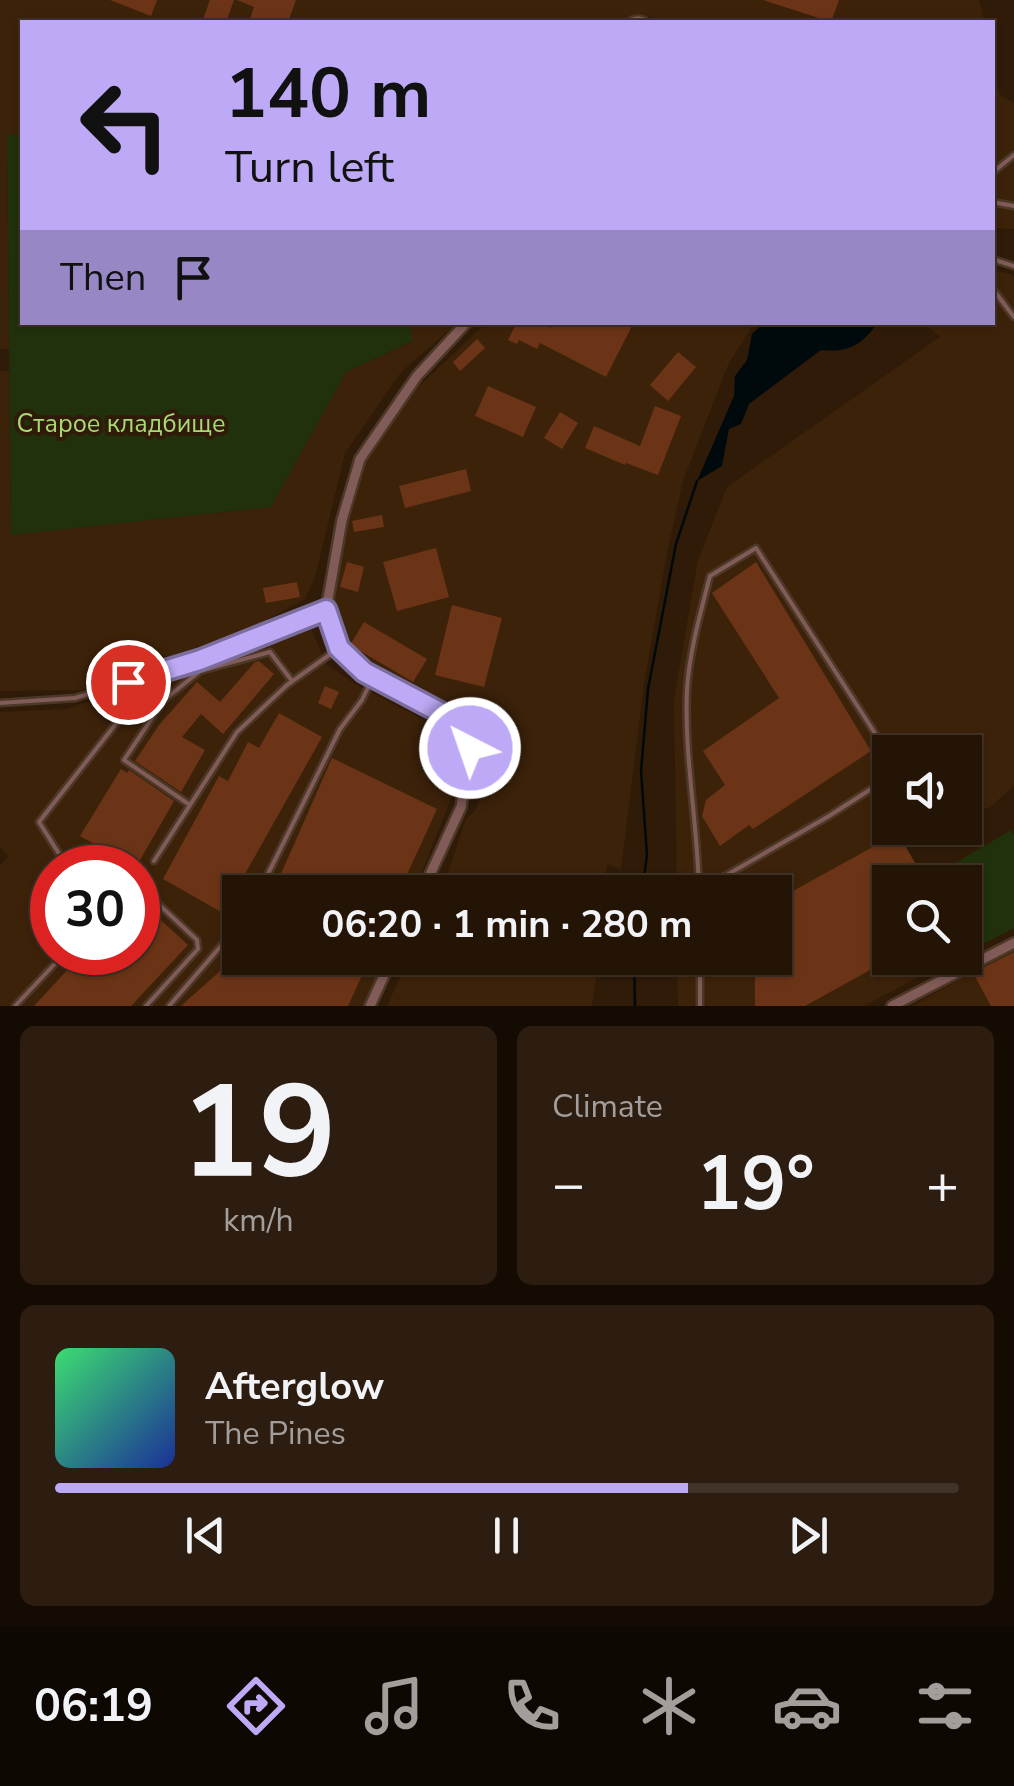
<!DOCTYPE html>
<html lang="en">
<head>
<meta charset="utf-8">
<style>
  :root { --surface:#241406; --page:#2c1d10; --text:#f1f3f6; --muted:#a39e9b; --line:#413328; --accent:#bda9f5 }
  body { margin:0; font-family:"Nunito Sans",sans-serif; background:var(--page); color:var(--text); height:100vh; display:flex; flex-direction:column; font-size:38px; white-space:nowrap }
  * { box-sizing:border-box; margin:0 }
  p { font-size:32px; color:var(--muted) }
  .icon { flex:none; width:55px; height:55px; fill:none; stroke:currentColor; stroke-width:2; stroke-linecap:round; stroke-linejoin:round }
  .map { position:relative; height:1006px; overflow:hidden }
  .panel { display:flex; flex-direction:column; gap:20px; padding:20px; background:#140b03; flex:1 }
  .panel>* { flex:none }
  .guide { position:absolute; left:20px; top:20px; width:975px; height:305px; border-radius:0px; box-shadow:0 2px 8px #0004,0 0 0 2px var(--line); background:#bda9f5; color:#111; overflow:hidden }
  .tools { position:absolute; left:872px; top:735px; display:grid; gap:20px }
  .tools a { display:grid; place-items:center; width:110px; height:110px; border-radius:0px; background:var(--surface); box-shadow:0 2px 8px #0004,0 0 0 2px var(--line); font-size:50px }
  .speed { position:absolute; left:30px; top:845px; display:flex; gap:20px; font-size:50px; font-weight:700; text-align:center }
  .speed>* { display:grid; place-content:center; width:130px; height:130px; border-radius:50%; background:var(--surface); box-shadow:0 2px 8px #0004,0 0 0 2px var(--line); line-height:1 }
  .speed .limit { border:15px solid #d22; background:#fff; color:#111 }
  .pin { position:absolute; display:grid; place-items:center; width:85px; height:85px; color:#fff; margin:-42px; border:5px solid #fff; border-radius:50%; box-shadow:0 2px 10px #0007 }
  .me { position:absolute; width:110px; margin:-55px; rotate:319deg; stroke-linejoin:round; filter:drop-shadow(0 0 8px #0008) }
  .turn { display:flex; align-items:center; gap:35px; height:210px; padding:0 40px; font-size:45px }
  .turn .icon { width:130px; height:130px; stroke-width:2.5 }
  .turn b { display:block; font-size:70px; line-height:85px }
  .then { display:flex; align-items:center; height:95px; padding:0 40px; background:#0003; gap:20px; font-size:38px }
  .big { font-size:75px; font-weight:700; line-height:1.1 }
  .panel .widget { flex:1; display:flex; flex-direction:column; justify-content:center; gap:15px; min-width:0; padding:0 35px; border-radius:15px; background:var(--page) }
  .panel .dial { align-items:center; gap:0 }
  .dial b { font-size:130px; line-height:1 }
  .song { display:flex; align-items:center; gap:30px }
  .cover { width:120px; height:120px; border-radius:15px; background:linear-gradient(135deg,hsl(140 70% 55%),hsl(230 70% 35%)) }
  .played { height:10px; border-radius:5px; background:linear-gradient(90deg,var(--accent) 70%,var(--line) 70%) }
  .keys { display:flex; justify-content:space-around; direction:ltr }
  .heat { display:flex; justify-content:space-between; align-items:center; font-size:55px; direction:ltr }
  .panel .tiles { flex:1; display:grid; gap:20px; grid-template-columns:1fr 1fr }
  .widget:last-child { grid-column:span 2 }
  .trip { position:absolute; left:222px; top:875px; width:570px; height:100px; border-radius:0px; background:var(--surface); box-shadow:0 2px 8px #0004,0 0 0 2px var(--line); font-weight:700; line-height:100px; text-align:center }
  .dock { display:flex; height:160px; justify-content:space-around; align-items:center; background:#0e0802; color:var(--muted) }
  .dock .icon { width:70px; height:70px }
  .dock .current { color:var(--accent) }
  .dock b { font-size:45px; color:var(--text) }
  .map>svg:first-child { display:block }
</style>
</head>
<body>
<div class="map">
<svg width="1014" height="1006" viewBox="0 0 1014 1006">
  <rect width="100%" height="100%" fill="#301b08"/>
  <!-- built -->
  <path fill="#3d220a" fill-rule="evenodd" d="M0,0H979L984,22H673L642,15L608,22H22V136L7,135L9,349H0Z
    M992,62L1000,95L1014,103V229L993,228Z
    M993,271L1007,273L1014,276V786L989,808L965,811V752H890V793L871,805L912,882H890V958L952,959L864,1006H678L677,958H775V892H677L674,700L698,560L727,487L940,337L923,323L992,322Z
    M410,323H457L401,372L345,453L315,577L305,599L198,658L82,690L0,691V371H9L11,535L271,507L346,372L411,342Z
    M486,323H754L728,365L683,481L668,548L644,683L621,870L608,864L598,892H438L449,870L466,819L475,811L480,799L474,790L477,774L491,760L481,739L486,717L476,710L461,719L349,663L335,641V591L345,531L369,453L413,392Z
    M308,621L326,664L355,684L452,735L458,753L453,793L414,892H240V958H386L364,1006H0V866L8,857L0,846V712L67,709L279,636ZM52,868H138V952H52Z
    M1014,949V1006H912Z
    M433,958H599L592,1006H387L406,964L428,966Z"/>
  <!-- green -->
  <path fill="#20310b" d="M7,134L22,136V322L410,323L412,341L346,372L271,507L11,535Z
    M1011,830L1014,835V928L965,953V882H923Z"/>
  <!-- water -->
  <path fill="#000a0c" d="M765,322L877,323C863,345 847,353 821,350L749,404L741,424L729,429L722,466L697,481L734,396L735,376L747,360L752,334Z"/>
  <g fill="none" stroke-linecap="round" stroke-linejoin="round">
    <!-- stream -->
    <path stroke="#000a0c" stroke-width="2.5" d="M642,892L647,855L641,771L648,689L676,544L697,481
      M634,958L635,1006"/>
  </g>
  <!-- building -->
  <path fill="#6b3416" d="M110,0H157L151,16Z
    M210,0H234L226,22H202Z
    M237,0H296L288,22H249L254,7Z
    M763,0H839L831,22Z
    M517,322H541L551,328L554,322H634L606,377L540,343L537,349L519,340L517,344L508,340Z
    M477,339L485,348L460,371L453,362Z
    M678,352L696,367L668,401L650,385Z
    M488,386L536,407L523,437L475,416Z
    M655,406L681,416L658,475L626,463L625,465L585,448L594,426L640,446Z
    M560,412L578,423L562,449L544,438Z
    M466,469L471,491L405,508L399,486Z
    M382,515L384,527L354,532L352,521Z
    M436,548L449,597L397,611L383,562Z
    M347,562L364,567L358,592L340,587Z
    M756,562L871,751L753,829L749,825L720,846L702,816L706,800L725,785L703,751L779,698L712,593Z
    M297,582L300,597L266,603L263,588Z
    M452,605L502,618L484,687L435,675Z
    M364,622L427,659L413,682L350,645Z
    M259,661L274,674L223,734L201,714L182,737L205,750L181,792L135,761L159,725L197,682L220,702L255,662Z
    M325,686L339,692L331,709L318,703Z
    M279,713L322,737L223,913L163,879L219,776L228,781L248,742L259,748Z
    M332,758L437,809L399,892H273Z
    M121,769L127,773L129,770L174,801L136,867L80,836Z
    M898,833L926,882H890V959L805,1006H755V958H775V901Z
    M138,899L188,945L131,1006H34L84,952H138Z
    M1014,952V1006H991L973,973Z
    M240,953V958H370L348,1006H181Z"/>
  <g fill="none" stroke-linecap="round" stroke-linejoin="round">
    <!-- lane casing -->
    <g stroke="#4c3826" stroke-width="9">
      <path id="lane" d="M992,173L1014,155
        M992,202L1014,206
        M992,259L1014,266
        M992,288L1014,317
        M0,703L75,698L200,660L326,610
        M190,805L124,760L164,700L200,671L270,652L292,681
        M154,861L237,732L287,685L339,648
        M68,868L39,822L154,675
        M138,885L197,940L198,949L146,1006
        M699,891L829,816L882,782L887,752L756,548L710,576C701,611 689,653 687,690C684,758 698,825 699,892
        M259,892L340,729L362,700L373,677
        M700,958V1006
        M15,1006L66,952
        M169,1006L240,924"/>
    </g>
    <!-- street casing -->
    <g stroke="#4c3826" stroke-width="14">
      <path id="street" d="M633,22L638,21L643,22
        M422,892L461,807L470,748L449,717L364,672L339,648L326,610L342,520L360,459L417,376L467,322
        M370,1006L392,958
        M892,1006L1014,943"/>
    </g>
    <!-- lane -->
    <use href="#lane" stroke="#815b58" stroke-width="4"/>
    <!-- street -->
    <use href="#street" stroke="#815b58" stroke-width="9"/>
  </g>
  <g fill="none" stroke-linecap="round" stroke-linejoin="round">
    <!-- route casing -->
    <g stroke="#7b6e9f" stroke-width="25">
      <path id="route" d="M128,682L200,660L326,610L339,648L364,672L449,717L470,748"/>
    </g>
    <!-- route -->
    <use href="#route" stroke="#bda9f5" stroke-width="18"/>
  </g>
  <g text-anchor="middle" stroke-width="8" stroke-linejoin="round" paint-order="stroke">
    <!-- park labels -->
    <g font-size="25" fill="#a8da74" stroke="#301b08">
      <text x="121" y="432">Старое кладбище</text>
    </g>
  </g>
</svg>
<div class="tools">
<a><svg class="icon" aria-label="sound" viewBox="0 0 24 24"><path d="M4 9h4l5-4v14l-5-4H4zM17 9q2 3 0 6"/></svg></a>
<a><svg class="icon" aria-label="search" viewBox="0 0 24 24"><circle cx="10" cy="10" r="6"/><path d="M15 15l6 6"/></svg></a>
</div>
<div class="speed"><div class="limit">30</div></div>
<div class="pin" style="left:128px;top:682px;background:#d93025"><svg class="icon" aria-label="arrive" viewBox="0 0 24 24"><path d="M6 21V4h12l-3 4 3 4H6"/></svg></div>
<svg class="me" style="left:470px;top:748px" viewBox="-20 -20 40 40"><circle r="17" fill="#bda9f5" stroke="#fff" stroke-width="3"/><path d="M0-11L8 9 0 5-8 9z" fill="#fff"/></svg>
<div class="trip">06:20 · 1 min · 280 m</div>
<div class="guide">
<div class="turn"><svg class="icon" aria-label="left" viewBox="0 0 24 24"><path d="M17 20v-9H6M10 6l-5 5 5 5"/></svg><div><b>140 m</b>Turn left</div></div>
<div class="then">Then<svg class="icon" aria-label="arrive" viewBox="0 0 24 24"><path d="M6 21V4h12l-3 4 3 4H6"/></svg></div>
</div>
</div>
<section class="panel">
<div class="tiles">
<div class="widget dial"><b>19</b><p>km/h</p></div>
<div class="widget"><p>Climate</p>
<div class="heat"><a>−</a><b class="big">19°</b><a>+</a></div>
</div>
<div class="widget">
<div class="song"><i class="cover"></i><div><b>Afterglow</b><p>The Pines</p></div></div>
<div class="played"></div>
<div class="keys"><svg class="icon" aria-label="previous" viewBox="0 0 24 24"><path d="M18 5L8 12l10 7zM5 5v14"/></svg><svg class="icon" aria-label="pause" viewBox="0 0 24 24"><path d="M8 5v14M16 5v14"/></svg><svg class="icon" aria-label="next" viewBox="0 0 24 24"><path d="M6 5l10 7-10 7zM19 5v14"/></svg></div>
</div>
</div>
</section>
<nav class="dock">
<b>06:19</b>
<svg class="icon current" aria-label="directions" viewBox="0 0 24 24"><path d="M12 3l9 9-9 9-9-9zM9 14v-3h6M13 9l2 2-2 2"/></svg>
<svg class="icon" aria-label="music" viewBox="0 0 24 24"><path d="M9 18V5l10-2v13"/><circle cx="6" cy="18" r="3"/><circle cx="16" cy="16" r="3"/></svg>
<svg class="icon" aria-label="phone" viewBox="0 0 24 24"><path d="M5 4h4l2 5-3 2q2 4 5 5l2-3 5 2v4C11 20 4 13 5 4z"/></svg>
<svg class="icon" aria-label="climate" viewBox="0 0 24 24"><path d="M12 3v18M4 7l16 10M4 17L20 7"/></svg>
<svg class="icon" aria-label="car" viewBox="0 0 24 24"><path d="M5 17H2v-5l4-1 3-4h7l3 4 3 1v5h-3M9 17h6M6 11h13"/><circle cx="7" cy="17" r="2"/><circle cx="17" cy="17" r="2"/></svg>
<svg class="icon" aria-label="filters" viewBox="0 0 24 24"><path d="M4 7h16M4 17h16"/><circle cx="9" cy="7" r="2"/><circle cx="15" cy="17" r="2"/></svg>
</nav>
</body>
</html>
